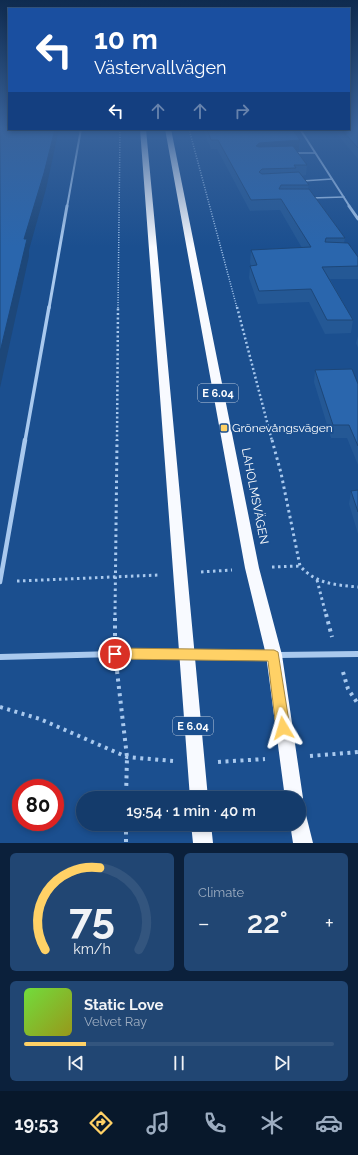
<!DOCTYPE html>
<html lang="en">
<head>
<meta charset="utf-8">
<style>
  :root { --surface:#143b6b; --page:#214673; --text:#f1f3f6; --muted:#9dadc1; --line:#33557e; --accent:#ffd166 }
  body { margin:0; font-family:Raleway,sans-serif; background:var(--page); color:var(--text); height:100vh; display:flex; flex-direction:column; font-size:15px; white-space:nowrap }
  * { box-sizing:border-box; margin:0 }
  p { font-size:13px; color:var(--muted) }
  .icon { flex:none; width:22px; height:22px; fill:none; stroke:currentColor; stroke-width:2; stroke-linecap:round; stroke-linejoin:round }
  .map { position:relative; height:843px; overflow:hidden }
  .drawer { display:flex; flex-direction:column; gap:10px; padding:10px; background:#0b203b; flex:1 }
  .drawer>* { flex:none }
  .banner { position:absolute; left:8px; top:8px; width:342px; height:122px; border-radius:0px; box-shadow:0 2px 6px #0003,0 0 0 1px var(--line); background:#1a4fa0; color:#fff; overflow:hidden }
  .speed { position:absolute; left:12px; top:779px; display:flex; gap:8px; font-size:20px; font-weight:700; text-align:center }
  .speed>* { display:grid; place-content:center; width:52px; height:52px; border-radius:50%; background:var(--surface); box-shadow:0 2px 6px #0003,0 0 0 1px var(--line); line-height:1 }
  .speed .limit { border:6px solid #d22; background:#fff; color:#111 }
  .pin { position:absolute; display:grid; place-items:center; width:34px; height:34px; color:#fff; margin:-17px; border:2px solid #fff; border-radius:50%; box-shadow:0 1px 4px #0007 }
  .me { position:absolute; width:44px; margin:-22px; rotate:353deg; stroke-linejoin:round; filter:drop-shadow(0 0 3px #0008) }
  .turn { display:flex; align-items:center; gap:14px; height:84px; padding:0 20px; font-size:18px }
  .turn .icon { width:52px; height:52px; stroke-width:2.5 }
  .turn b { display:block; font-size:28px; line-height:34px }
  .lanes { display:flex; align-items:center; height:38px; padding:0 20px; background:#0003; justify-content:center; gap:20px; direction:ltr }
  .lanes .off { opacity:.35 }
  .big { font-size:30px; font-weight:600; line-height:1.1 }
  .drawer .tile { flex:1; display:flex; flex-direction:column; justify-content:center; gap:6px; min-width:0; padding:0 14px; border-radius:6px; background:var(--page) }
  .drawer .dial { align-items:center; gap:0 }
  .dial svg { height:104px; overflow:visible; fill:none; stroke:var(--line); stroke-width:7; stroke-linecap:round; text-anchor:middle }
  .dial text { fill:var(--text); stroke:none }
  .song { display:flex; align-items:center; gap:12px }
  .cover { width:48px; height:48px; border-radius:6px; background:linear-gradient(135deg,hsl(100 70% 55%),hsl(60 70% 35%)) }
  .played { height:4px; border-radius:2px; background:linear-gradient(90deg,var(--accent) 20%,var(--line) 20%) }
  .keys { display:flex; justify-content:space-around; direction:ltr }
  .heat { display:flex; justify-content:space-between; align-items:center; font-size:22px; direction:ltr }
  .drawer .tiles { flex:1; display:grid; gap:10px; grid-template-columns:1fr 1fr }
  .tile:last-child { grid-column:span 2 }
  .trip { position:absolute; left:76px; top:791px; width:230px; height:40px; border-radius:20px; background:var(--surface); box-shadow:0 2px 6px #0003,0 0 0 1px var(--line); font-weight:600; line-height:40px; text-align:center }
  .dock { display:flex; height:64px; justify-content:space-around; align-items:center; background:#08182b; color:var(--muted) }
  .dock .icon { width:28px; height:28px }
  .dock .current { color:var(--accent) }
  .dock b { font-size:18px; color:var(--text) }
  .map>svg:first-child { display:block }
</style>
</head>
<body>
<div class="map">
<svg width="358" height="843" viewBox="0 0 358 843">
  <rect width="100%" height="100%" fill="#1b4f8f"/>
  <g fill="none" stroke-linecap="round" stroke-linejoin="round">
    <!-- path-far3 -->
    <path stroke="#a9c9ee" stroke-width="1.5" stroke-dasharray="1 1.5" stroke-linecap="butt" d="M189,129L237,308
      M118,308L120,129"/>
    <!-- path-far2 -->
    <path stroke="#a9c9ee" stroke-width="2.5" stroke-dasharray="2 2.5" stroke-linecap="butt" d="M237,307L272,441
      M117,441L118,307"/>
    <!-- path-far1 -->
    <path stroke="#a9c9ee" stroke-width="3" stroke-dasharray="2.5 3.5" stroke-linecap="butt" d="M272,440L281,473L300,566C316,584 336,585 358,587
      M272,567L300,566
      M201,572L232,570
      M317,580L326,615
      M17,581L160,575
      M115,615L117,440"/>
    <!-- path -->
    <path stroke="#a9c9ee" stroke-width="4" stroke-dasharray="3 4.5" stroke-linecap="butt" d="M326,614L332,637
      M115,636V614
      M117,671L127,757L126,798
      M343,672L348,689L358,704
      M0,707L40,719L127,757L173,761
      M310,756L358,752
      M218,762L265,759
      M126,824V843"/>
    <!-- service -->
    <path stroke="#a9c9ee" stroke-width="1.5" d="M290,129H300
      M295,153H315
      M302,181L332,179
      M311,198L344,197"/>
    <!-- minor-far4 -->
    <path stroke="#a9c9ee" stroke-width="2" d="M300,129L350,207
      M67,207L81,129"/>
    <!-- minor-far3 -->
    <path stroke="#a9c9ee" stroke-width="3" d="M349,206L358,219
      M49,308L67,206"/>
    <!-- minor-far2 -->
    <path stroke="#a9c9ee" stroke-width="3.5" d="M25,441L49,307"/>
    <!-- minor-far1 -->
    <path stroke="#a9c9ee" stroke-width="4.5" d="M0,582L25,440"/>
    <!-- minor -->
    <path stroke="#a9c9ee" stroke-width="6" d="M190,655H272
      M278,655L358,654
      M0,657L115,654L184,655"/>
    <!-- trunk -->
    <path fill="#f8faff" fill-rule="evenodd" d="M140,129H146L208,798H190Z
      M165,129H171L259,568L282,655L303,798L299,805V798H285L266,655L245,568Z
      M299,812L306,815L313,843H293L290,824H299Z
      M191,824H211L213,843H193Z"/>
  </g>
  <!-- wall -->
  <path fill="#245895" d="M203,129H292L300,140L299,150H296L307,165L306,175L302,176L309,185L308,189L345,238L344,243L358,257V279H330L353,320L351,333L325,334L309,302L258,304L249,278L250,266H251L250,262L251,250L302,248L280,210L250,211L217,149H211Z
    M333,129H358V159Z
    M358,336V348L356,343Z
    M315,370L358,384V465L347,438H331L314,382Z
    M358,490V534L349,504L351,491Z"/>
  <!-- shaded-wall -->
  <path fill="#1d4779" d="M55,129H59L46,189L29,250V256L0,388V352L24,239Z
    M300,140L299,150L258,153L256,146L259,143Z"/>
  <!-- building -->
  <path fill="#2a66ad" stroke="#1d4779" d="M0,129H55L44,173L24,239H27L0,352Z
    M207,129H292L300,140L259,143L256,146L259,147L293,146L307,165H294L296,168L262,169L259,172L262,174L299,172L309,185H281L279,189H309L345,238H326L325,242L348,243L358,257V266L322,267L353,320H327L311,289L259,291L250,266L257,265L251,250L311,247L281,199L251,200L218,140H211Z
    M341,129H358V148Z
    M352,369L358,384V446L349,425H333L315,370Z
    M358,490V512L351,491Z"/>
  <!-- sky -->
  <linearGradient id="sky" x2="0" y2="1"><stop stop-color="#0f2b4f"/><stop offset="0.52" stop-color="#39639b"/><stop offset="1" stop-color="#39639b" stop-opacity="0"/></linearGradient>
  <rect width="358" height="247" fill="url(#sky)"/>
  <!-- route -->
  <path fill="#ffd166" stroke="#a68842" d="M115,648L274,650L278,652L290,728L288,733L283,735L278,733L276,728L268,661L115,659L110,657L108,654L110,650Z"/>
  <!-- markers -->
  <rect fill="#ffd166" stroke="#1b4f8f" stroke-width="1.5" x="220" y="424" width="8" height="8" rx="2"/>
  <g text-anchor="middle" stroke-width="4" stroke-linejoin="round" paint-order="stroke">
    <!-- shield labels -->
    <g fill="#1b4f8f" stroke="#bbcadd" stroke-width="1">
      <rect x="198" y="384" width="40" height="18" rx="3"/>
      <rect x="173" y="717" width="40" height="18" rx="3"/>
    </g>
    <g font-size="11" font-weight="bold" fill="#fff">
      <text x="218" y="397">E 6.04</text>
      <text x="193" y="730">E 6.04</text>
    </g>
    <!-- poi labels -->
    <g font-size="12" fill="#fff" stroke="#1b4f8f" text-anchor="start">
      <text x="232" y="432">Grönevångsvägen</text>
    </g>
    <!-- street labels -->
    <g font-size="12" fill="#fff" stroke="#1b4f8f">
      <text transform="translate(255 496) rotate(79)" y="4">LAHOLMSVÄGEN</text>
    </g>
  </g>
</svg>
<div class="speed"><div class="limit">80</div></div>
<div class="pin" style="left:115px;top:654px;background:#d93025"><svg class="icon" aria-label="arrive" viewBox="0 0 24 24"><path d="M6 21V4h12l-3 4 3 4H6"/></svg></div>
<svg class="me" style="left:283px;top:728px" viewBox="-20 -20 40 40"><path d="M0-17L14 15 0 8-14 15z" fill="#ffd166" stroke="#fff" stroke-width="4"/></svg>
<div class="trip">19:54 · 1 min · 40 m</div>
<div class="banner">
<div class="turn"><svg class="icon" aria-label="left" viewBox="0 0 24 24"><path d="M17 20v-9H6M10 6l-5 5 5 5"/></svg><div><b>10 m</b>Västervallvägen</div></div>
<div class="lanes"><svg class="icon" aria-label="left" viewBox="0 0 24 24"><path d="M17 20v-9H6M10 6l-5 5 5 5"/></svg><svg class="icon off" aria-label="ahead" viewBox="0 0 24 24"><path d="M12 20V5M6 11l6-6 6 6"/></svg><svg class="icon off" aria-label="ahead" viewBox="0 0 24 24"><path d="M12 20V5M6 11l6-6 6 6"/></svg><svg class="icon off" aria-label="right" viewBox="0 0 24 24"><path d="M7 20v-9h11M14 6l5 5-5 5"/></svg></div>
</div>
</div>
<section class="drawer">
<div class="tiles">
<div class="tile dial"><svg viewBox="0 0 100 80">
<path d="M14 69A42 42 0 1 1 86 69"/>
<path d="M14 69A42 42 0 0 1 56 6" stroke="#ffd166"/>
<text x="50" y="56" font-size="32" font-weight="700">75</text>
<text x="50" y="72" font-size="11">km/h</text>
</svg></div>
<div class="tile"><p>Climate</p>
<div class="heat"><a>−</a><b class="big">22°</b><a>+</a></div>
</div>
<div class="tile">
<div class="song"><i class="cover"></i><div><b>Static Love</b><p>Velvet Ray</p></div></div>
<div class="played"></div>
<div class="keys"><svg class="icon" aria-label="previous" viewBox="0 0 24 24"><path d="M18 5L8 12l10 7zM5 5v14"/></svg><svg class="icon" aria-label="pause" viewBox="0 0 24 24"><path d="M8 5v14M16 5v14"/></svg><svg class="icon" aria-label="next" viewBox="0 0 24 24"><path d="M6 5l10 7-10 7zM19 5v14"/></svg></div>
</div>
</div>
</section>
<nav class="dock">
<b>19:53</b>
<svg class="icon current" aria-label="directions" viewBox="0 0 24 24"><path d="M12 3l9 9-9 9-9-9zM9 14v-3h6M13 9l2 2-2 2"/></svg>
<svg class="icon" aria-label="music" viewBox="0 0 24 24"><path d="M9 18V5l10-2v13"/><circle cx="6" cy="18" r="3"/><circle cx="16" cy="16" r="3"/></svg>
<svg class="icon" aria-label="phone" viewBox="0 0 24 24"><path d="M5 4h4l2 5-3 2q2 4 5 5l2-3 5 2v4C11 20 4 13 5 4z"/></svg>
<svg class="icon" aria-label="climate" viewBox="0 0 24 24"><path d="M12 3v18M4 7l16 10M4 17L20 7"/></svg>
<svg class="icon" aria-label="car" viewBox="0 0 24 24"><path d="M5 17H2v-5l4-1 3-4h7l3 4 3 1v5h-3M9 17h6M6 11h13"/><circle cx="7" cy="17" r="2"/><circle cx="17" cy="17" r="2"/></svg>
</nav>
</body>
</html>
